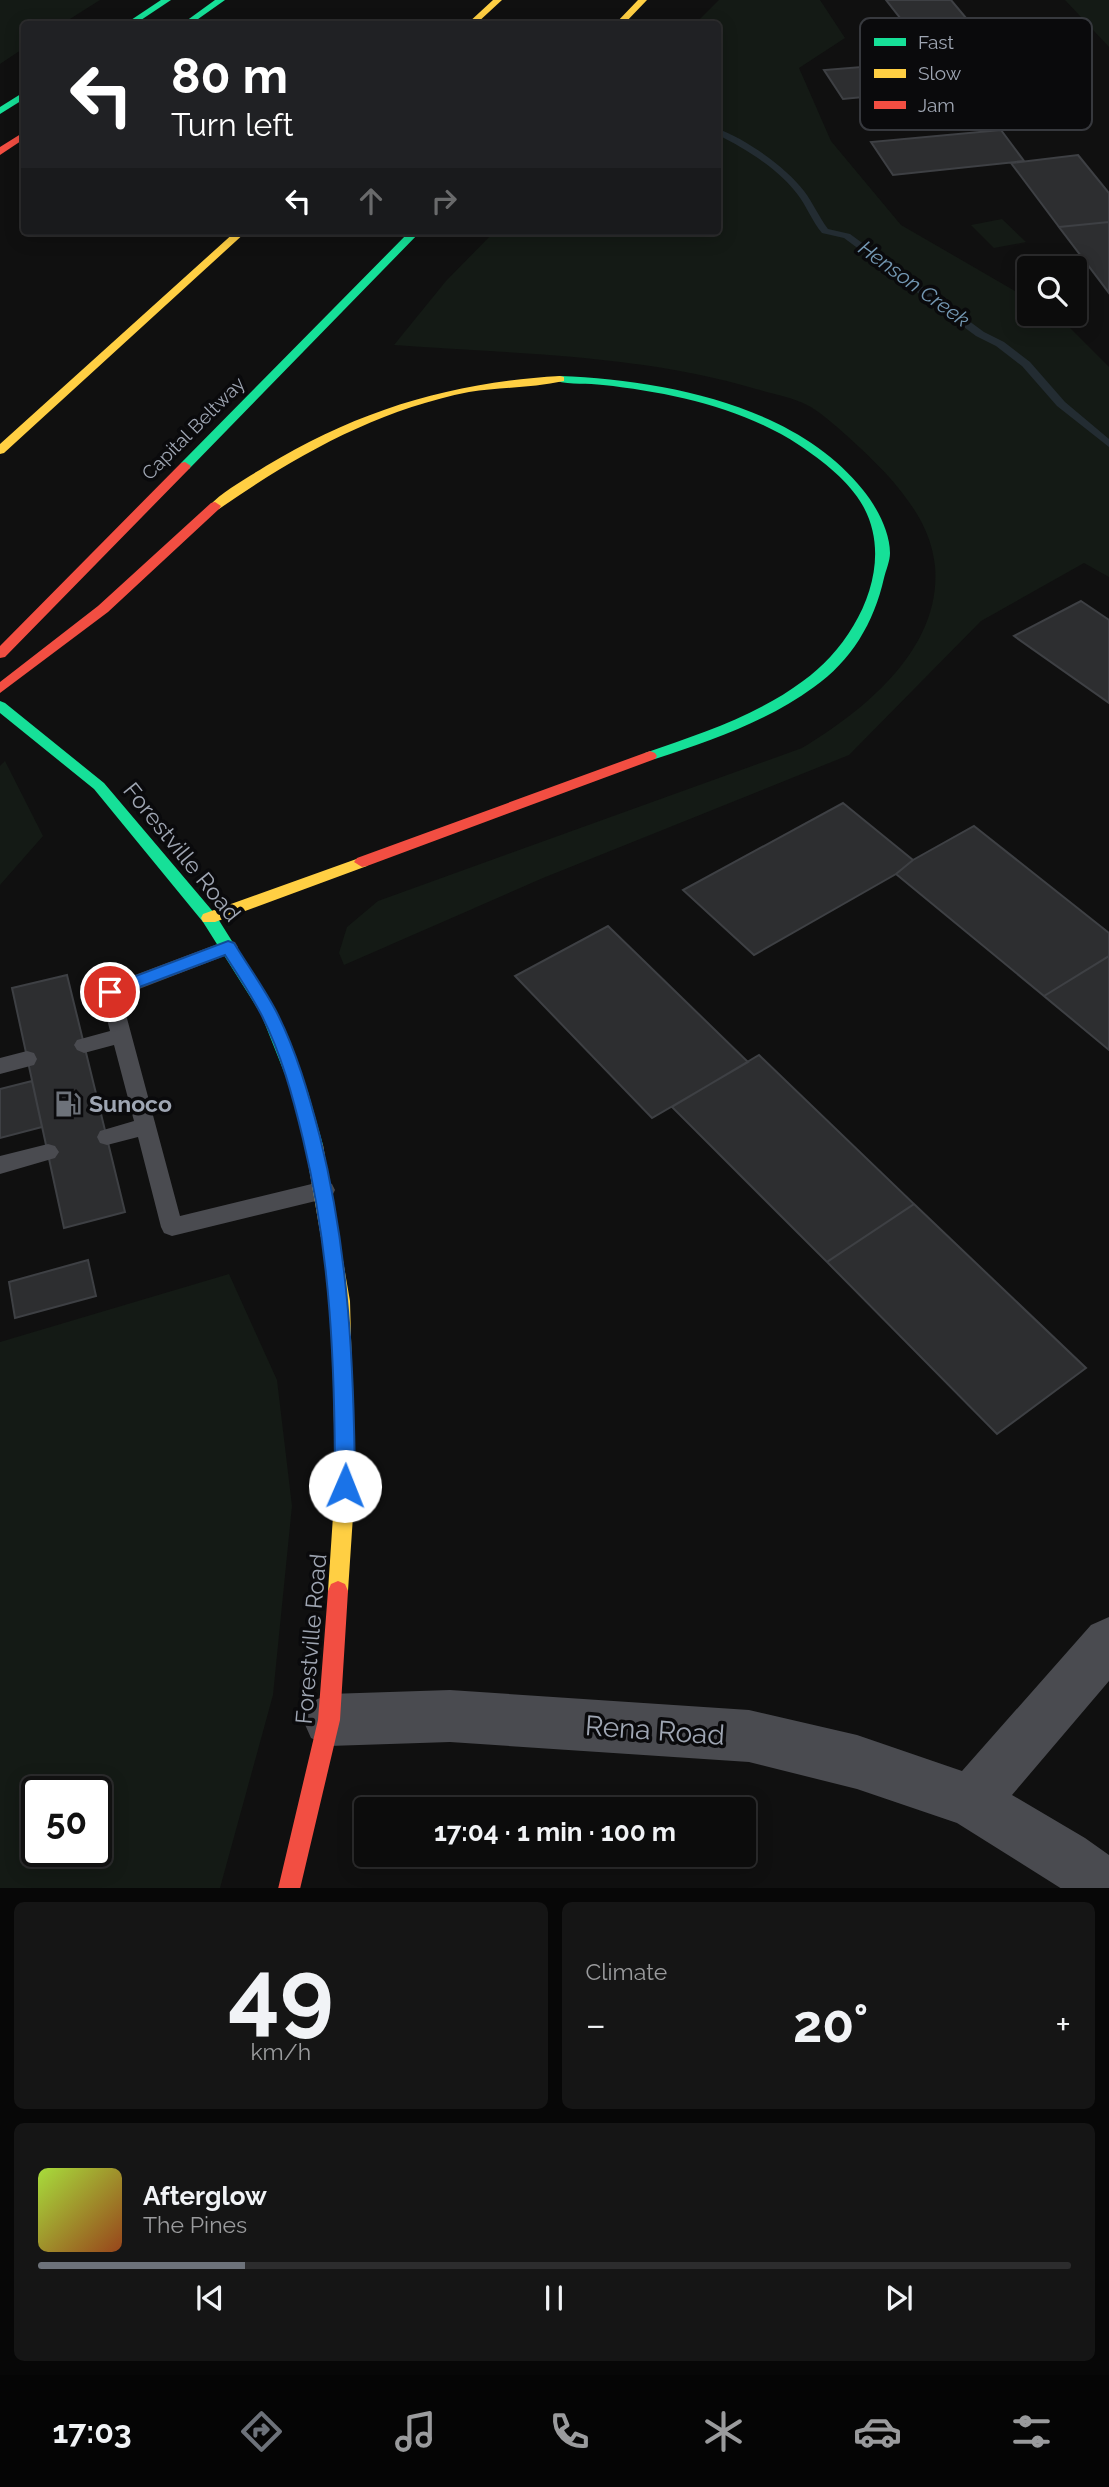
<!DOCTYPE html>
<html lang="en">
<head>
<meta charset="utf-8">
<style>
  :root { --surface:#0c0c0c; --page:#151515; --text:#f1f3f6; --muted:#9a9b9d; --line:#2c2c2d; --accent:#6d727a }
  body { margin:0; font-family:Raleway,sans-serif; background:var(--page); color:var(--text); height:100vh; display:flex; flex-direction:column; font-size:26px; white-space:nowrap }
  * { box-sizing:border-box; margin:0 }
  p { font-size:23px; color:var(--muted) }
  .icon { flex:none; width:38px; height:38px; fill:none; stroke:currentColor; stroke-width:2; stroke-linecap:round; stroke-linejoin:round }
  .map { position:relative; height:1888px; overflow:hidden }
  .panel { display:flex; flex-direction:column; gap:14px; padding:14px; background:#070707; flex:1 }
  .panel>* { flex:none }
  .hud { position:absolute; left:21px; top:21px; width:700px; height:214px; border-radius:7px; box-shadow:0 4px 18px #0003,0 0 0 2px var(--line); background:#202124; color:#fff; overflow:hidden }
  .tools { position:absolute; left:1017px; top:256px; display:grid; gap:14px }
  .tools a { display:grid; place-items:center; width:70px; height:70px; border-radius:7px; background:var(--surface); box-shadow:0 4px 18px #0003,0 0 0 2px var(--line); font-size:35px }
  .speed { position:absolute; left:21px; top:1776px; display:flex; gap:14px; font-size:35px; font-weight:700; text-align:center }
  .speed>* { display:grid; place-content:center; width:91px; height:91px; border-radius:50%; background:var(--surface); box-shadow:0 4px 18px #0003,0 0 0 2px var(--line); line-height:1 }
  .speed .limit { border:4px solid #111; border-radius:10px; background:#fff; color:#111 }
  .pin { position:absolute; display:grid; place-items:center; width:60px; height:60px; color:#fff; margin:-30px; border:4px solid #fff; border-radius:50%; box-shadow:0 2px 7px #0007 }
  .me { position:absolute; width:77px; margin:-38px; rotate:1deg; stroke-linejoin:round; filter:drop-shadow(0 0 5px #0008) }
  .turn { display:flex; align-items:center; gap:24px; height:147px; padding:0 35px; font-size:32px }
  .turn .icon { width:91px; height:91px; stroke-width:2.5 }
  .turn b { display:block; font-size:49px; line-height:60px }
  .lanes { display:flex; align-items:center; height:66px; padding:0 35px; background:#0003; justify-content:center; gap:35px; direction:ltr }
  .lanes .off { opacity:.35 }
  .big { font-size:52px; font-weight:700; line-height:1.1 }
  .panel .card { flex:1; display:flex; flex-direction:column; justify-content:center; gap:10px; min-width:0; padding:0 24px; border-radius:10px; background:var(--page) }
  .panel .dial { align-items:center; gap:0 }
  .dial b { font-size:91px; line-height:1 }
  .song { display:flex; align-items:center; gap:21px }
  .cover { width:84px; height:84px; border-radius:10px; background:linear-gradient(135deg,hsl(80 70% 55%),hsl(20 70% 35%)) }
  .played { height:7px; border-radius:4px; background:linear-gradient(90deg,var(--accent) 20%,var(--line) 20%) }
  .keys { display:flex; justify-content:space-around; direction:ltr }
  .heat { display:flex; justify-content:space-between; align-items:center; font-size:38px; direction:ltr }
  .panel .tiles { flex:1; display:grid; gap:14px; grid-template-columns:1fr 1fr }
  .card:last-child { grid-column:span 2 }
  .trip { position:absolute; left:354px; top:1797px; width:402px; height:70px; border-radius:7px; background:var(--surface); box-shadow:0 4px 18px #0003,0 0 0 2px var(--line); font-weight:700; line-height:70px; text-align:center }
  .dock { display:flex; height:112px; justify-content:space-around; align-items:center; background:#050505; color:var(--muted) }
  .dock .icon { width:49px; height:49px }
  .dock .current { color:var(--accent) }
  .dock b { font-size:32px; color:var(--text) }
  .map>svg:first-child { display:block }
</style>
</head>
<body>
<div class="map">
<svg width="1109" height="1889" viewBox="0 0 1109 1889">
  <rect width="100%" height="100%" fill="#101010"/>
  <!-- green -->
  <path fill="#141a15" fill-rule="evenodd" d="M0,0H100L62,24H24V48L0,64Z
    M719,0H820L845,38L799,68L831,141L901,225L1029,299V313L1056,314L1109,367V577L1084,563L981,621L849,755L543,878L344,965L339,953L347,927L378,901L802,748C865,710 942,648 935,566C931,530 913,505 890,478C875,461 826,414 807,405C792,397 773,394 756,389C640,354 515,354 394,345L446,281L495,231H718V24H695Z
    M1065,0H1109V47L1066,1Z
    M1002,219L1026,242L994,248L971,225Z
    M5,761L43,836L0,885V766Z
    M229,1274L277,1380L292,1506L273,1695L220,1888H0V1342ZM96,1792V1852H37V1792Z"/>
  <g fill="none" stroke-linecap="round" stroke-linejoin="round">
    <!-- stream -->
    <path fill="#232c32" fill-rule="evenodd" d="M718,129C746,139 787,168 804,191C813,203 819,217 828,229L850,234L984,332L1004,342L1030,362L1065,402L1109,439V447L1057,406L1022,366L996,346L976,336L844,238L822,233C812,221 807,207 798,195C780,170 745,148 718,135Z"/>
  </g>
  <!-- building -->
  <path fill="#2d2e30" stroke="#3e4044" stroke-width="2" d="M886,0H951L997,55L933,60Z
    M948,60L969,87L843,99L824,70Z
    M1001,130L1024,161L893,175L871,142Z
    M1078,155L1109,193V222L1059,227L1011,163Z
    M1109,222V293L1059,227Z
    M1081,601L1109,620V703L1014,636Z
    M843,803L913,860L896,874L754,955L683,890Z
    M974,826L1109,933V956L1044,996L896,874L913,860Z
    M608,926L748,1062L652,1118L515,976Z
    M1109,956V1050L1044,996Z
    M67,975L125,1212L64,1228L12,988Z
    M759,1055L914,1204L827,1262L672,1107Z
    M32,1081L42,1127L0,1138V1089Z
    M914,1204L1086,1368L997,1434L827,1262Z
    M88,1260L96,1296L15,1318L9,1282Z"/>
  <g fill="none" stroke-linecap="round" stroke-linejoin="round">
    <!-- lane -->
    <path fill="#4a4b50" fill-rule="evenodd" d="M228,940L235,942L238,947L235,952L121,996L180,1216L324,1181L332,1184L335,1190L332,1196L324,1199L172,1236L164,1233L161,1227L138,1137L107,1145L100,1143L97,1137L100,1131L134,1121L114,1045L84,1053L77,1050L74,1045L77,1040L110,1031L100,992L103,987Z
      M27,1051L34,1053L37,1059L34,1065L0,1074V1058Z
      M48,1144L55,1146L59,1152L55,1158L0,1174V1156Z"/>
    <!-- street -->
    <path fill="#4a4b50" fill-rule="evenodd" d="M1109,1617V1681L1012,1795L1085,1838L1109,1855V1889H1062L957,1823L857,1789L749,1762L450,1742L329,1746L311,1738L303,1720L311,1702L329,1694L450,1690L749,1710L857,1735L962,1771L1091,1625Z"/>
    <!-- fast -->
    <path fill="#16e098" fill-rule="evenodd" d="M161,0H171L135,24H125Z
      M215,0H225L191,24H182Z
      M24,92V99L0,114V107Z
      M410,231H421L189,469H181V463Z
      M560,376C663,380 796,405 863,490C876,506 890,531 890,553C890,561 886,570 884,578C874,623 851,661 814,687C766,722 710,741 655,759H645L643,756L645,753C700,734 756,716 803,681C854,645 897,567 863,506C849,481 823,461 799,445C743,408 669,392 603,385C588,383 571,385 556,381V377Z
      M0,701L5,703L104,783L215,914L277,1013L308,1092L323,1145L320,1150L314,1152L308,1150L305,1145L292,1092L261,1014L203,922L94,789L0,713Z"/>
    <!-- slow -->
    <path fill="#ffcf43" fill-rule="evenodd" d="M493,0H502L476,24H467Z
      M638,0H647L624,24H615Z
      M236,231H247L4,453L0,454V444Z
      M560,376L564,377V381C533,388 500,387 469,392C377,410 295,456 219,509L215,510L209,506C224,490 247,478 266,466C359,410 452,382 560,376Z
      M362,857L367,858L370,862L367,866L215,922H203L201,918L203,914Z
      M314,1138L320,1140L323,1145L350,1301L355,1486L348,1591L345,1598L338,1601L331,1598L328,1591L335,1486L332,1301L305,1145L308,1140Z"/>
    <!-- jam -->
    <path fill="#f24e42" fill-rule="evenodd" d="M24,132V139L0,155V147Z
      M185,462L191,466L189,469L5,657L0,658V646L181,463Z
      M215,502L221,506L219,509L108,612L0,693V682L98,606L211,503Z
      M650,751L655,753L657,756L655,759L367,866L362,867L354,862L357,858Z
      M338,1581L345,1584L348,1591L340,1720L300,1889H278L318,1720L328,1591L331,1584Z"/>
  </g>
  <!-- route -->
  <path fill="#1a73e8" stroke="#114b97" stroke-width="2" d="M228,941L234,943C248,966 264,988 276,1011C296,1050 309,1095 320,1137C349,1254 354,1366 355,1486L352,1493L345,1496L338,1493L335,1486C335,1367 331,1255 303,1139C293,1097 281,1053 261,1014C250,993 237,974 225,955L110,998L102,992L104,988Z"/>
  <!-- icons -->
  <defs>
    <g id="fuel-bare" transform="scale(2.1)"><path d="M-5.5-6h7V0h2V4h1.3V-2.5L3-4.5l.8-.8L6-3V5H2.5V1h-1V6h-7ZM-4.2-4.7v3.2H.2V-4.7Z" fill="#6d727a" stroke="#0a0a0c" stroke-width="2.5" paint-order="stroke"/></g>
  </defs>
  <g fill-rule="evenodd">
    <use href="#fuel-bare" x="68" y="1104"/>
  </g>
  <g text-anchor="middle" stroke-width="7" stroke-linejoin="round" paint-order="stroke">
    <!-- far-street labels -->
    <g font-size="19" fill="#9fa6b3" stroke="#0a0a0c">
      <text transform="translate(193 428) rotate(-45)" y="7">Capital Beltway</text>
    </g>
    <!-- far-water labels -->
    <g font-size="21" font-style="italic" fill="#7397b2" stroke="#0a0a0c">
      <text transform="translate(914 284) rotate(36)" y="7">Henson Creek</text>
    </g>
    <!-- street labels -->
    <g font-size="23" fill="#9fa6b3" stroke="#0a0a0c">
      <text transform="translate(182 852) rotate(51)" y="8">Forestville Road</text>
      <text transform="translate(311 1639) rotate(-85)" y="8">Forestville Road</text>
    </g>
    <!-- poi labels -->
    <g font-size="23" font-weight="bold" fill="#9fa6b3" stroke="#0a0a0c" text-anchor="start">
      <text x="89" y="1112">Sunoco</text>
    </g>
    <!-- near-street labels -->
    <g font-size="28" fill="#9fa6b3" stroke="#0a0a0c">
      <text transform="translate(655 1730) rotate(4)" y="10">Rena Road</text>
    </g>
  </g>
  <!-- legend -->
  <rect x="860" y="18" width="232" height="112" rx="10" fill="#0a0a0c" stroke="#37393e" stroke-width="2"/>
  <rect x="874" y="38" width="32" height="8" fill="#16e098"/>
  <rect x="874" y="69" width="32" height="9" fill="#ffcf43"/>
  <rect x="874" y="101" width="32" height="8" fill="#f24e42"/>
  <g font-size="19" fill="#9fa6b3">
    <text x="918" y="49">Fast</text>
    <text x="918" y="80">Slow</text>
    <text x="918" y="112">Jam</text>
  </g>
</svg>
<div class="tools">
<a><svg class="icon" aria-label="search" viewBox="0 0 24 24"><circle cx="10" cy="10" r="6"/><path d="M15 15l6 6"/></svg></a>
</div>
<div class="speed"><div class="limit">50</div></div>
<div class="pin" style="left:110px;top:992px;background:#d93025"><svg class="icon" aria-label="arrive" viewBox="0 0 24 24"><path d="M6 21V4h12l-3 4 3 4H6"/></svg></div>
<svg class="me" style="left:345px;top:1486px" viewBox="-20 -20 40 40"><circle r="19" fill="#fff"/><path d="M0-13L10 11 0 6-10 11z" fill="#1a73e8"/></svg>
<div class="trip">17:04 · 1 min · 100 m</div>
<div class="hud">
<div class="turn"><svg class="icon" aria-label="left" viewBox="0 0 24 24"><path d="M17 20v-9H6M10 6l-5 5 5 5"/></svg><div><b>80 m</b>Turn left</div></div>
<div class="lanes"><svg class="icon" aria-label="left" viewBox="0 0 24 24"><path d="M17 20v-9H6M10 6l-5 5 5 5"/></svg><svg class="icon off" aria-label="ahead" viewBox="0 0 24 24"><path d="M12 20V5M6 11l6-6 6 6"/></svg><svg class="icon off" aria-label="right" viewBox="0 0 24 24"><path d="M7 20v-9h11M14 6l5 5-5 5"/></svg></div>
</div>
</div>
<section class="panel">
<div class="tiles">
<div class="card dial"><b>49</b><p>km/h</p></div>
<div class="card"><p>Climate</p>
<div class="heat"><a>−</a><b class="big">20°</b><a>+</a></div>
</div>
<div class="card">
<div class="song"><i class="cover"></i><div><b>Afterglow</b><p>The Pines</p></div></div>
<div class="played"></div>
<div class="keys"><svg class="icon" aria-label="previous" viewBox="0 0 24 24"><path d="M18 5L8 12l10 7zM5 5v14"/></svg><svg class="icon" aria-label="pause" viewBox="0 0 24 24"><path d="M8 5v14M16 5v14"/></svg><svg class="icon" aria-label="next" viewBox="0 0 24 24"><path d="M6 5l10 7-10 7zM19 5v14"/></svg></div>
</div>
</div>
</section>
<nav class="dock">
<b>17:03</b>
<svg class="icon current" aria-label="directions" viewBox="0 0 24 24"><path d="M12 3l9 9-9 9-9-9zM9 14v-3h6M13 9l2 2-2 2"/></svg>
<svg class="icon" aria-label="music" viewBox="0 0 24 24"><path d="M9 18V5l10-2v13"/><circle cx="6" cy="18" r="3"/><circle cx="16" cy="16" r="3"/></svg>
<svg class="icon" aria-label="phone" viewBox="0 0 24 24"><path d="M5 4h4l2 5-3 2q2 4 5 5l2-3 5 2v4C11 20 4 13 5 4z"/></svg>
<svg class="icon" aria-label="climate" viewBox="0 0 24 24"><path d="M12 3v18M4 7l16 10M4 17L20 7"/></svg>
<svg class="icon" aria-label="car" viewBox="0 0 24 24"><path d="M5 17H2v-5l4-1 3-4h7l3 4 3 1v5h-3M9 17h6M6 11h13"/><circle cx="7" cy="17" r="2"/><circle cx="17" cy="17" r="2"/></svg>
<svg class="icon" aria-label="filters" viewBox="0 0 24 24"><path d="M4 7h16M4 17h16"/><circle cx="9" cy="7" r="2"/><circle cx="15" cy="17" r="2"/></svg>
</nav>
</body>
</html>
